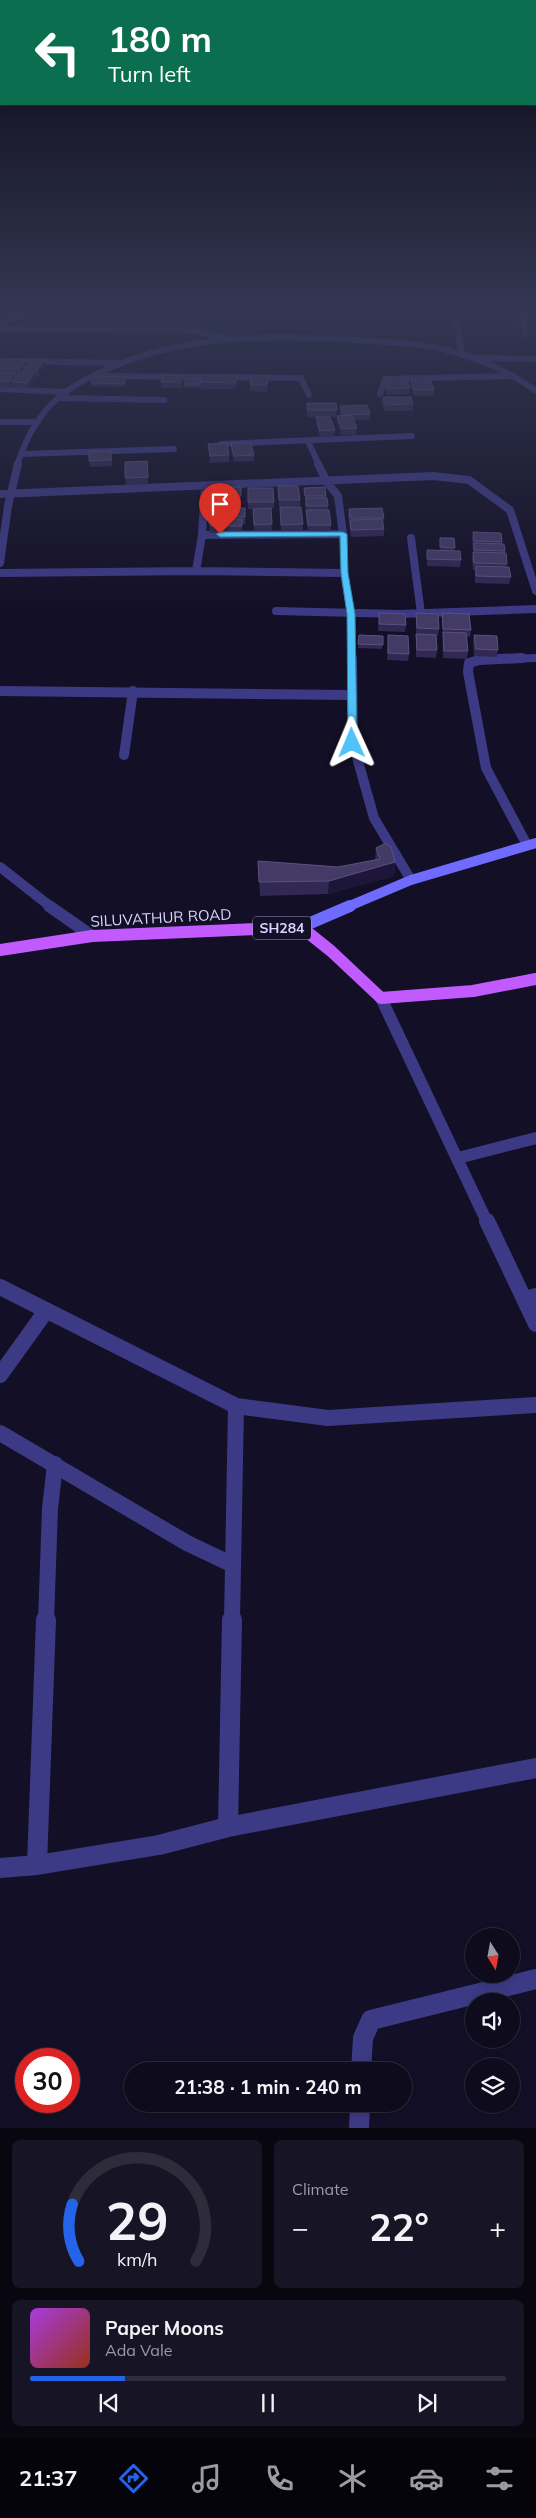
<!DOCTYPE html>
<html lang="en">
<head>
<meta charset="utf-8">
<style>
  :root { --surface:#0e0b1c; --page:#171425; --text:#f1f3f6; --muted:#9b9ba3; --line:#2e2b3b; --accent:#2563eb }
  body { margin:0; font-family:Mulish,sans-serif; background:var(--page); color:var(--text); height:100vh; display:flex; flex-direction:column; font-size:19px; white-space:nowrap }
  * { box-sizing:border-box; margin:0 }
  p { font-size:16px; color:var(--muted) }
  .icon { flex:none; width:28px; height:28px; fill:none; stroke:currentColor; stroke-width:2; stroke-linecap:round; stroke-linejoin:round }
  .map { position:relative; height:2128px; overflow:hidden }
  .sheet { display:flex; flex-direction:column; gap:12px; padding:12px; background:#08060f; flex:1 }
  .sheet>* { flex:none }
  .banner { position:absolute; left:0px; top:0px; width:536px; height:105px; box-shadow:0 2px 8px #0003,0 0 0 1px var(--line); background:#0b6e4f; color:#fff; overflow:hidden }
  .needle { width:32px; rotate:169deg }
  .buttons { position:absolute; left:465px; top:1928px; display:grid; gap:10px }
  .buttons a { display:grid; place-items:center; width:55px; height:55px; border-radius:50%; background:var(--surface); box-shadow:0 2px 8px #0003,0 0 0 1px var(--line); font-size:25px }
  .speed { position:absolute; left:15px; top:2048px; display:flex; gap:10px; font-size:25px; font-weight:700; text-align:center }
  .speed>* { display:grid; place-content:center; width:65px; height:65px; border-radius:50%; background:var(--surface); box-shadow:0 2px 8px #0003,0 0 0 1px var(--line); line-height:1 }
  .speed .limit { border:8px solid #d22; background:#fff; color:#111 }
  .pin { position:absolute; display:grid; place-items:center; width:42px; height:42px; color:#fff; margin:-51px -21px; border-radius:50% 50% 50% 0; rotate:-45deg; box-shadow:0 0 5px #0007 }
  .pin .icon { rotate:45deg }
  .me { position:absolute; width:55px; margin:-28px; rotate:359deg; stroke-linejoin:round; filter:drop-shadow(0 0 4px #0008) }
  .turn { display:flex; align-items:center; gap:18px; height:105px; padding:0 25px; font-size:22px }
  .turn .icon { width:65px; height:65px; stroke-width:2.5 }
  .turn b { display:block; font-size:35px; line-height:42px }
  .big { font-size:38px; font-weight:700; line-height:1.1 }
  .sheet .tile { flex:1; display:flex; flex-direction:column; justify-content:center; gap:8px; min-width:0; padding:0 18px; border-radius:8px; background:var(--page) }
  .sheet .dial { align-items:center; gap:0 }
  .dial svg { height:130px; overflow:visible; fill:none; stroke:var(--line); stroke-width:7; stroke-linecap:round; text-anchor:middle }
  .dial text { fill:var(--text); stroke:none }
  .song { display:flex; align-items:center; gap:15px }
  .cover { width:60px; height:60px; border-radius:8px; background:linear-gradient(135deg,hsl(280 70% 55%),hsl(10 70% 35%)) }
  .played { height:5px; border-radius:2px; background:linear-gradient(90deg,var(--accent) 20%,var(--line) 20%) }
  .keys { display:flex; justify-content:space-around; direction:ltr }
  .heat { display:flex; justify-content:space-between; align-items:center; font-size:28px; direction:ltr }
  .sheet .tiles { flex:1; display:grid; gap:12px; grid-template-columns:1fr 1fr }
  .tile:last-child { grid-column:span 2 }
  .trip { position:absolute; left:124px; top:2062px; width:288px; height:50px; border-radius:25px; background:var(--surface); box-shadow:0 2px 8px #0003,0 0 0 1px var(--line); font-weight:700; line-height:50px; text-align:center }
  .menu { display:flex; height:80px; justify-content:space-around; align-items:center; background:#06040b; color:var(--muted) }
  .menu .icon { width:35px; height:35px }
  .menu .selected { color:var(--accent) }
  .menu b { font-size:22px; color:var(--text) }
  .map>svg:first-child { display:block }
</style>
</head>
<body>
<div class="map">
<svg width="536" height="2128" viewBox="0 0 536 2128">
  <rect width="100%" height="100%" fill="#130f26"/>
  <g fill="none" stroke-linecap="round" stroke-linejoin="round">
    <!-- minor-far5 -->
    <path stroke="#3d3a85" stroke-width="6" d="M455,311L462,355
      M520,311L526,334
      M0,323L35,311
      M0,329L189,330L226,338
      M474,358L536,359
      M13,361L119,363
      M98,376L301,378L309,395
      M0,389L66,392
      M380,394L385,379L513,376
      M60,398L164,400
      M0,422H38
      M308,441L319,465
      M221,444L412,436
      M21,454L174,449"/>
    <!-- minor-far4 -->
    <path stroke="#3d3a85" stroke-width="8" d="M318,464L327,482L338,496L343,534L344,573L351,614L352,660
      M0,494L433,476L469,480L510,510L536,591
      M202,535L343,534
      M411,538L421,613
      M196,571L202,535L205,486
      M0,573L196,571L344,573
      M276,611L399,614L536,609
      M486,660L536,658"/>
    <!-- minor-far3 -->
    <path stroke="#3d3a85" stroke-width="10" d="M352,658L353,743L374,818L411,880
      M522,658L479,660L469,663L468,672L486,768L527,845
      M0,691L351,695
      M124,755L133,691"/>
    <!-- minor-far2 -->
    <path stroke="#3d3a85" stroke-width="12" d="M458,1158L536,1138"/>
    <!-- minor-far1 -->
    <path stroke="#3d3a85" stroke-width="16" d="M0,1287L236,1406L328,1418L536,1405
      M525,1299L536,1296
      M0,1375L46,1311
      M0,1433L187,1543L231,1564
      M46,1621L50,1509L55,1464
      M232,1621L236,1406"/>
    <!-- minor -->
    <path stroke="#3d3a85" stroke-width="20" d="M228,1827L232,1620
      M37,1865L46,1620
      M0,1868L37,1865L159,1845L228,1827L536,1768
      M361,2071L363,2038L371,2020L536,1979
      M359,2128L360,2104"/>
    <!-- tertiary-far4 -->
    <path stroke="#3d3a85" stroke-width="6" d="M17,465C26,439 37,416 58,398C74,384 95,374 114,366C192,334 274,335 357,340C389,342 423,343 454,352C484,360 511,373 536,391"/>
    <!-- tertiary-far3 -->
    <path stroke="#3d3a85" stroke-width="8" d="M0,563L8,506L18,464"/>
    <!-- tertiary-far2 -->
    <path stroke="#3d3a85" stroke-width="10" d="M0,867L51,907"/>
    <!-- tertiary-far1 -->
    <path stroke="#3d3a85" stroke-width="12" d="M49,906L92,936
      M381,998L487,1222"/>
    <!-- tertiary -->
    <path stroke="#3d3a85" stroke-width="16" d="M487,1221L536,1324"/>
    <!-- secondary-far1 -->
    <path stroke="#6f6bff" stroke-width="10" d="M347,907L411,880L536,843"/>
    <!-- secondary -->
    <path stroke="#6f6bff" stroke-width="12" d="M301,927L350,906"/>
    <!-- primary -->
    <path stroke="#c25bff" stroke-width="12" d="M0,950L92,936L301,927L331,951L381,998L473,991L536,979"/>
  </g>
  <!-- wall -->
  <path fill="#312854" d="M0,362L27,364L45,366L38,377H34L35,379L28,389L13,388L12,385L10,388L0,387Z
    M182,375L183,381L181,388H161V382Z
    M126,377V380L124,387L91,386V383Z
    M186,378L237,382L235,389H201L200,384L199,388H184V385Z
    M384,379L410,388L409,394L387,395L384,385Z
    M411,379L434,390L433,396H414L410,385Z
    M268,382L267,392L250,391V385Z
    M383,397L413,404V411H384L382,403Z
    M307,403L337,410L336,417H307Z
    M340,406L370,414V420H354L357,428L356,435H341L337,422V416H341L340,413Z
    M316,417L335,430L334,436L320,437L316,423Z
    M231,443L254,455V461L234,462L231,450Z
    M208,444L229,455V462L210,463Z
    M112,457V466L90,467L89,461Z
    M147,461L148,484L126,485L125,478Z
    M278,486L300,500V506L279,507Z
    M241,487V503H236V508H245V524H242V532L210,533V524H208V508H211L210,496Z
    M248,488L274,502V508L271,509L272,531H254L253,509H248Z
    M304,488L326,496L328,506V510H306Z
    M280,507L303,524V531L281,532Z
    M349,509L384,518L383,525L384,529V536L351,537L348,516Z
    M306,510L331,525V532H308L306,517Z
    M473,532L502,542V544L505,551L507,564L506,567L511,577L509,584L475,583V570H473L472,559L473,552L472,539Z
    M440,538L455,548L454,551L461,560L460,567L427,566V550L440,551Z
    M379,613L406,625L405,632L378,631Z
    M416,613L439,629L438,636H436L437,650L436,658L416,657Z
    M442,613L471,630L470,637H467L468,651L467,659L443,658L442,620Z
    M359,635L383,636L382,649L358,648Z
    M388,635L409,654L408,661L387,660Z
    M474,635L498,650L497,657L474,656L473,642Z
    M376,848L395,862L394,876L328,894L260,896L258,861L338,867L375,860Z"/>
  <!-- shaded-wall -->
  <path fill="#1d163a" d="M27,360V366L23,370V372L20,376L19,370Z
    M44,360L45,366L38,377L37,371Z
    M16,372L17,378L12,382V385L10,388L9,382Z
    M34,373L35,379L28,389L27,383Z
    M182,375L183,381L181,388V382Z
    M395,862L394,876L328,894L329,881Z"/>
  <!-- building -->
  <path fill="#433a66" stroke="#5a527e" d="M2,359L27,360L19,370L0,369V362Z
    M30,360H44L37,371L23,370Z
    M0,372H16L9,382L0,381Z
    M19,372L34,373L27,383L12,382Z
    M163,375H182L181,382H161Z
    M202,375L237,376L235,383L200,382Z
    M94,376L126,377L124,384L91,383Z
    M252,376H268L267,385H250Z
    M186,378L201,379L199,385H184Z
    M384,379H407L410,388L387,389Z
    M411,379H430L434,390H414Z
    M383,397H411L413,404L385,405Z
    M307,403H336L337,410H307Z
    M367,405L370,414L343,415L340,406Z
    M352,415L357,428L342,429L337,416Z
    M316,417H330L335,430L320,431Z
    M227,443L229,455L210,456L208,444Z
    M231,443H251L254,455L234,456Z
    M111,451V460L89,461V452Z
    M147,461L148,477L125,478V462Z
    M278,486H298L300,500H279Z
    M241,487V496H210L211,488Z
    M325,487L326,496H305L304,488Z
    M248,488H273L274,502H248Z
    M306,498H327L328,506H306Z
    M211,502H236V508H211Z
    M280,507H301L303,524L281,525Z
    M208,508H245V517H208Z
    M271,508L272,524L254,525L253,509Z
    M382,508L384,518H350L349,509Z
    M306,510H329L331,525H308Z
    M242,519V526H210V520Z
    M382,519L384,529L351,530L350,520Z
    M473,532L501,533L502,542L474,541Z
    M440,538H454L455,548L440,547Z
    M474,543L504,544L505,551L474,550Z
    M427,550L460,551L461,560L427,559Z
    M473,552L506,553L507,564L474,563Z
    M476,566L509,567L511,577L476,576Z
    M379,613L405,614L406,625L379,624Z
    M416,613L438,614L439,629L417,628Z
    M442,613L469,614L471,630L443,629Z
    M443,632L466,633L468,651H444Z
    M416,634L436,635L437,650H417Z
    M359,635L383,636V645L358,644Z
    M388,635L408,636L409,654L388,653Z
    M474,635L497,636L498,650L476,649Z
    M386,843L391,847L395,862L329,881L259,882L258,861L338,867L380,859L376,848Z"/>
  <!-- sky -->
  <linearGradient id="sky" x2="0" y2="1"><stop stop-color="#0a0815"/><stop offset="0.51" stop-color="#333752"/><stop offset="1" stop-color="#333752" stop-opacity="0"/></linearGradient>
  <rect width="536" height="609" fill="url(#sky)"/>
  <!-- route -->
  <path fill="#4fc3f7" stroke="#337fa1" d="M343,532L347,534L348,573L355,614L357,743L352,746L348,743L347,614L341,573L340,536L220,537L216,534L220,532Z"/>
  <g text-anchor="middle" stroke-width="5" stroke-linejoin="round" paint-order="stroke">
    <!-- shield labels -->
    <rect fill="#130f26" stroke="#9e99be" stroke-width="1" x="253" y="916.5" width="58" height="23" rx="4"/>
    <g font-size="14" font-weight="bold" fill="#d9d4ff">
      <text x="282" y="933">SH284</text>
    </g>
    <!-- street labels -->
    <g font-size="15" fill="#d9d4ff" stroke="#130f26">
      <text transform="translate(161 918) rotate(-3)" y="5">SILUVATHUR ROAD</text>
    </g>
  </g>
</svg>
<div class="buttons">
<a><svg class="needle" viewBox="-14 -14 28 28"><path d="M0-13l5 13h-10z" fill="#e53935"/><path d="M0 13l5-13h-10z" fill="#9b9ba3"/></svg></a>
<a><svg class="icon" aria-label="sound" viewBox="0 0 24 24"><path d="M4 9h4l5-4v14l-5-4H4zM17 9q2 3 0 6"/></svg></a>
<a><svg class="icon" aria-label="layers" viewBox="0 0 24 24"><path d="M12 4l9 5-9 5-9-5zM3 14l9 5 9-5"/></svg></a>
</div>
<div class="speed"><div class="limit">30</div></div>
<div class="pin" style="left:220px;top:534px;background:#d93025"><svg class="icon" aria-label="arrive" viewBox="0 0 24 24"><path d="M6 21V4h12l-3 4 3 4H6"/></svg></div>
<svg class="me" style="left:352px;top:743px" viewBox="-20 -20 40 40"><path d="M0-17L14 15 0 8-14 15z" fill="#4fc3f7" stroke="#fff" stroke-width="4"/></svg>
<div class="trip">21:38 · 1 min · 240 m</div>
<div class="banner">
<div class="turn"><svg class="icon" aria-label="left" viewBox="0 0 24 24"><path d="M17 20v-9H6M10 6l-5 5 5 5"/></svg><div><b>180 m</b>Turn left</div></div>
</div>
</div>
<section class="sheet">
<div class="tiles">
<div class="tile dial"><svg viewBox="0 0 100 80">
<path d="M14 69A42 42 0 1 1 86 69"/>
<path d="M14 69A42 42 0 0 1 10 34" stroke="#2563eb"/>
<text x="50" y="56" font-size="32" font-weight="700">29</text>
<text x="50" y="72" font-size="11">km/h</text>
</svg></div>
<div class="tile"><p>Climate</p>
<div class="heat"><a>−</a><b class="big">22°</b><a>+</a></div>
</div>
<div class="tile">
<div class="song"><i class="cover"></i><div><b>Paper Moons</b><p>Ada Vale</p></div></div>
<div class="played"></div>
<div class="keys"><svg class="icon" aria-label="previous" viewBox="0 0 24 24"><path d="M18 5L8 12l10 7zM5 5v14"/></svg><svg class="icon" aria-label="pause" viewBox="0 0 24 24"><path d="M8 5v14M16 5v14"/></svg><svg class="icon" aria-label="next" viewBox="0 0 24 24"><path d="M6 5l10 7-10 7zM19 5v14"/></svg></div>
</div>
</div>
</section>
<nav class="menu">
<b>21:37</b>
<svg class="icon selected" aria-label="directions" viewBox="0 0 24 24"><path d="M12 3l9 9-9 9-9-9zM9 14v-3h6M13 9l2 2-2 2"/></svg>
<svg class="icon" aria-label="music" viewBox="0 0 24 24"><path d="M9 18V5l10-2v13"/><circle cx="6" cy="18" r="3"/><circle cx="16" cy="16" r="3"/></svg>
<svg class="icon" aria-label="phone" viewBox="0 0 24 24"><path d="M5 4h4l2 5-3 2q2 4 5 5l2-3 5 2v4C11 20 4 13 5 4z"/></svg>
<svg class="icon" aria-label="climate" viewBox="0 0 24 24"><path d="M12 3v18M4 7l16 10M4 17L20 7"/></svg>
<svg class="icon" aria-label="car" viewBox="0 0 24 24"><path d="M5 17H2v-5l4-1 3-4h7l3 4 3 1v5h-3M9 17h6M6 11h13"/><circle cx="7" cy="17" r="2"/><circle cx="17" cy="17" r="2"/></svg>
<svg class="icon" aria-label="filters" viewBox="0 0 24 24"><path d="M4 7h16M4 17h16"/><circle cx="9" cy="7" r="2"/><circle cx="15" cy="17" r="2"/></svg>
</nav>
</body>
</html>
